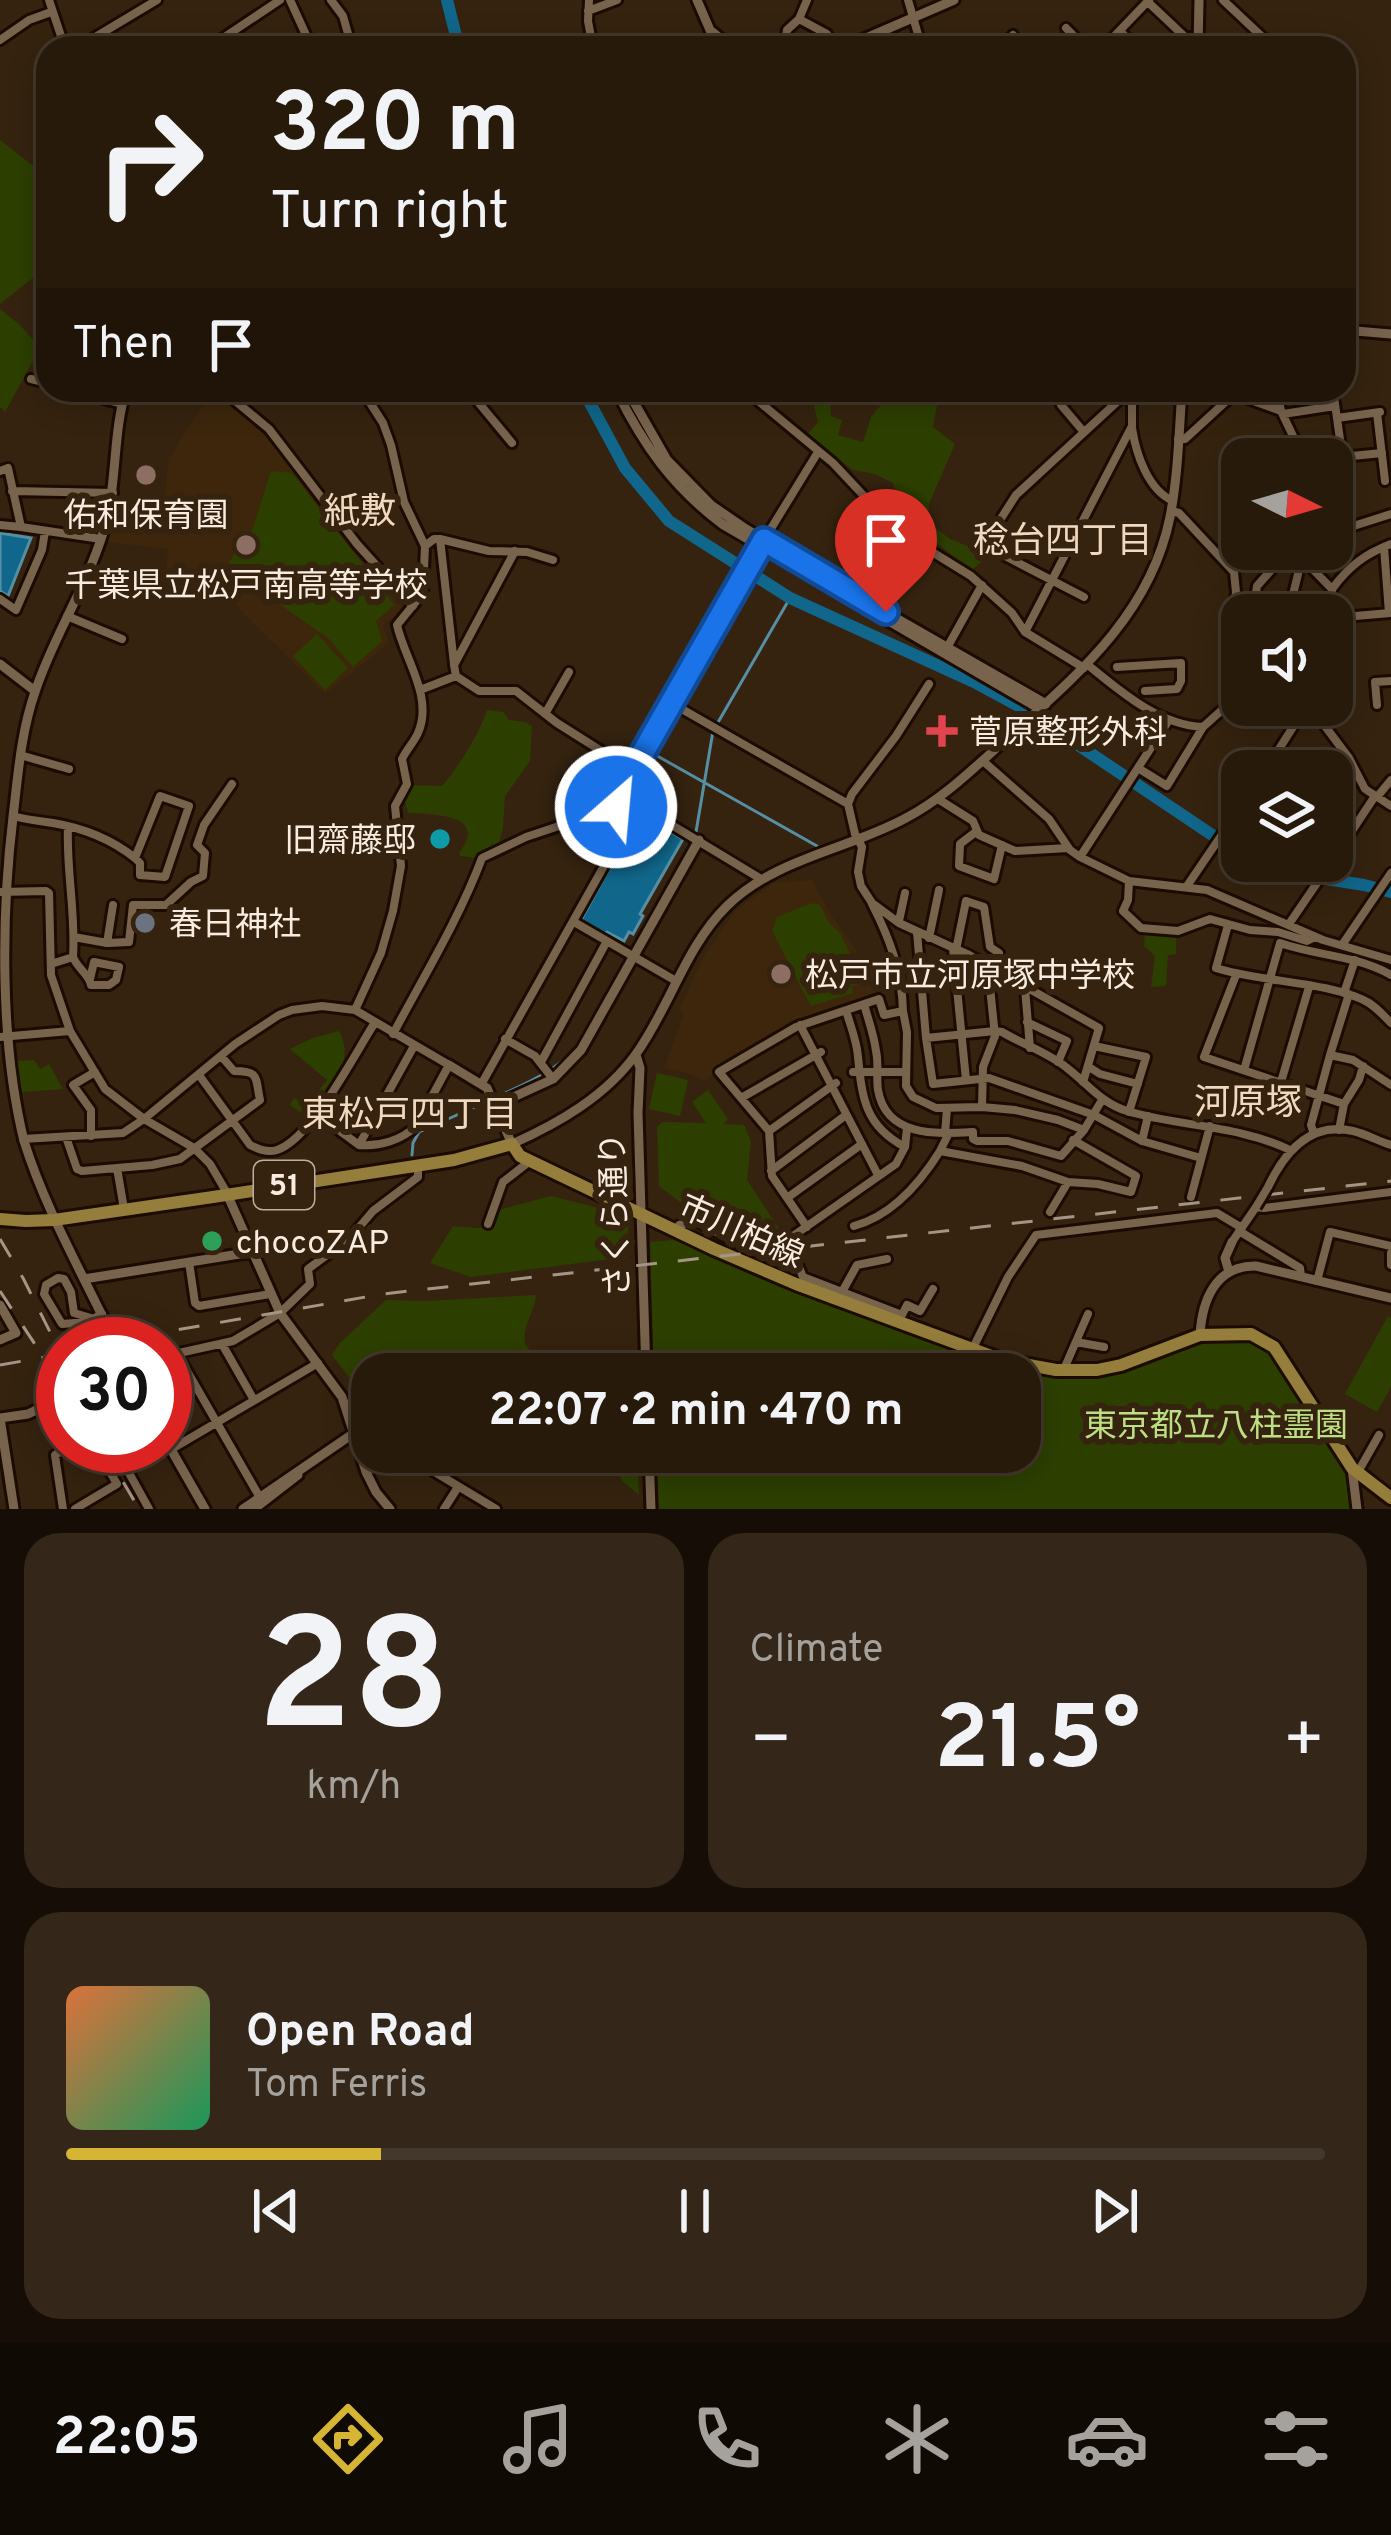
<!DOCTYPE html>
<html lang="en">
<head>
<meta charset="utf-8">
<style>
  :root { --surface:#281a0b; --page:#342719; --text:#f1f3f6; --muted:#a5a19d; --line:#44382c; --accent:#d6b534 }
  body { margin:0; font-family:Overpass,"Noto Sans JP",sans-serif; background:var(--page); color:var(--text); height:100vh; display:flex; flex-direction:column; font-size:45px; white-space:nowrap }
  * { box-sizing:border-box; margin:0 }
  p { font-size:39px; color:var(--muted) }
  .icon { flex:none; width:66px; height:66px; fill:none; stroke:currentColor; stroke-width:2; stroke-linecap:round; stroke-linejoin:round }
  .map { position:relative; height:1509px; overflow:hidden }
  .panel { display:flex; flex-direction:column; gap:24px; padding:24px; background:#160e06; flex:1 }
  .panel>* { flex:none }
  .top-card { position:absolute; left:36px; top:36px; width:1320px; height:366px; border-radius:36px; box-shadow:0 6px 30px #0003,0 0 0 3px var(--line); background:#281a0b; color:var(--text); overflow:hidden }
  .needle { width:78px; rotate:95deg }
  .controls { position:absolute; left:1221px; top:438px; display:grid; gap:24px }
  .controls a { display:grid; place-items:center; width:132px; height:132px; border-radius:24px; background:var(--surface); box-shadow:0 6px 30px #0003,0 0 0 3px var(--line); font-size:60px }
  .speed { position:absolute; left:36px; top:1317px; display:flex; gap:24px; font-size:60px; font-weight:700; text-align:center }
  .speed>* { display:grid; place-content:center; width:156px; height:156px; border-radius:50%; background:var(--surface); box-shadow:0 6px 30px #0003,0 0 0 3px var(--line); line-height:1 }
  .speed .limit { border:18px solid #d22; background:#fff; color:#111 }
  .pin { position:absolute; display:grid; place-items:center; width:102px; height:102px; color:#fff; margin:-123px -51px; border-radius:50% 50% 50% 0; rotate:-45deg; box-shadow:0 0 12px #0007 }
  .pin .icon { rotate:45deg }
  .me { position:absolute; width:132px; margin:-66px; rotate:27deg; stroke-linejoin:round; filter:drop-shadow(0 0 9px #0008) }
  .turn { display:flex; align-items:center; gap:42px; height:252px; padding:0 36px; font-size:54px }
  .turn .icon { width:156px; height:156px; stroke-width:2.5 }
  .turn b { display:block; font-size:84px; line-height:102px }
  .then { display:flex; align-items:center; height:114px; padding:0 36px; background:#0003; gap:24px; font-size:45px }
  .big { font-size:90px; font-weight:700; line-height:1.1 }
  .panel .widget { flex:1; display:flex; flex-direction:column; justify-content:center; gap:18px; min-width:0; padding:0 42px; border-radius:36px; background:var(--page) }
  .panel .dial { align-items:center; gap:0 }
  .dial b { font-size:156px; line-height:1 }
  .song { display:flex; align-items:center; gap:36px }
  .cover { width:144px; height:144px; border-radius:18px; background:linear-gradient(135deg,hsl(20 70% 55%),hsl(150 70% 35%)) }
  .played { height:12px; border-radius:6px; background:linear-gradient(90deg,var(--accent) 25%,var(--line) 25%) }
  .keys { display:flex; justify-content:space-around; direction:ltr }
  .heat { display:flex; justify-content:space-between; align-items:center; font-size:66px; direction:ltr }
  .panel .tiles { flex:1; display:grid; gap:24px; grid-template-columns:1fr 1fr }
  .widget:last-child { grid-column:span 2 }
  .trip { position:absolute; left:351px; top:1353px; width:690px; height:120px; border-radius:36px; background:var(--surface); box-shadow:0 6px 30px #0003,0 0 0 3px var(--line); font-weight:700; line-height:120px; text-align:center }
  .tab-bar { display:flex; height:192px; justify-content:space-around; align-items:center; background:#100a04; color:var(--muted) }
  .tab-bar .icon { width:84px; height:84px }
  .tab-bar .selected { color:var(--accent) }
  .tab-bar b { font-size:54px; color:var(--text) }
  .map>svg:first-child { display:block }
</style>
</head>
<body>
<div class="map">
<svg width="1391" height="1509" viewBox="0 0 1391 1509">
  <rect width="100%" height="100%" fill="#35230f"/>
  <!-- built -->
  <path fill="#3d260c" d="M212,390H218L259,421L406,607L383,625L389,643L325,694L221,591L165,582L168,549L107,542L118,508L163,510L169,459Z
    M812,880L830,913L857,951L877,994L798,1020L756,1043L704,1081L685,1072L664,1068L684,1014L679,1009L705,954L736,910L774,883Z"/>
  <!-- green -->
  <path fill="#2d3f00" d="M0,140L36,168L42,180L33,199L48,215V266L0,304Z
    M0,309L20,325L40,348L5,412L0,407Z
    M810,390H830L831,416L842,420L838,435L863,442L871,417L893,390H940L933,427L955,444L929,504L928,522L950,539L972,548L981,562L972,570L935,542L915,509L898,520L899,500L893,483L875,474L853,470L807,435L818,422Z
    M271,471L292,473L394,605L376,621L382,641L353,667L328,638L249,583L229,562L253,528Z
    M317,634L348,668L325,690L293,656Z
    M487,710L503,712L509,720L525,722L532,726L530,761L505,796L503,827L499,843L477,858L460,856L459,853C490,814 432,814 408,813L404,796L409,785L442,786C458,768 480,733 487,710Z
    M812,903L820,905L829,923L840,933L864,982L851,986L853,993L811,1006L772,931L777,917Z
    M1145,932L1176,936V954L1168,955L1166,986L1151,987L1155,956L1144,946Z
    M339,1031C357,1062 327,1093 310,1119L290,1105L294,1098L305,1103L314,1096L327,1080L290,1049L313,1038Z
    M34,1060L40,1069L49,1064L63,1089L22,1092L17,1061Z
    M657,1073L688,1080L680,1116L649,1109Z
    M708,1090L728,1119L723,1124L744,1125L751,1141L747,1180L783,1235L728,1238L659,1186L657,1127L662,1122L706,1123L692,1102Z
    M551,1196L629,1216L626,1257L471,1277L430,1263L453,1226L491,1229L499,1210Z
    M674,1240L776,1282L1027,1372L1076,1378L1091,1377L1116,1372L1199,1341L1245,1338L1260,1343L1277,1359L1348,1470L1354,1509H659L657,1452H1020V1374H654L650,1242Z
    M536,1295C535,1312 522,1324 525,1344L548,1374H372V1386L364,1391L357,1388L332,1355L340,1343L386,1300L427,1301Z
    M1388,1316L1391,1318V1387L1377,1412L1345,1394Z
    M601,1452H637L639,1495L622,1481L617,1468L597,1461Z"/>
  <!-- water -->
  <path fill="#10678b" stroke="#568fa4" stroke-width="3" d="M0,533L31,538L8,596L0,591Z
    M645,817L683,839L640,914L643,916L633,934L629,932L624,941L607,932L605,934L582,921V918L623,843L626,844L640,818Z"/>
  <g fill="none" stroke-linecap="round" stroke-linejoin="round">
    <!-- stream -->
    <path stroke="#568fa4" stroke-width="3" d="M652,753L817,846
      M497,1097C526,1083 553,1073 575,1049L691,843L696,832L713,731L790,598
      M412,1155L413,1143L419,1132L488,1101"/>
    <!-- river -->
    <path stroke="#10678b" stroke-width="12" d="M447,0L459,48
      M583,390L625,468L669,521L790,598L974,682L1026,710L1242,855
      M1250,861L1262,869L1364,885L1391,892"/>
    <!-- minor casing -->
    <g stroke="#1b0b00" stroke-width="14">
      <path id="minor" d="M49,0L65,48
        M290,0L312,48
        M331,0L343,16L352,48
        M589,0L588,21L593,48
        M908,0L922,48
        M1223,0L1274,48
        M1148,2L1185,37H1198
        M588,11L617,0
        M799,19L827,34L823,43L829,48
        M1066,28L1086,48
        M1120,31L1137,48
        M0,40L29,20L51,12
        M77,48L157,0
        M208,48L280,0
        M784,48L787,30L799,19L807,0
        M1003,48L1013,35
        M1103,48L1149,0
        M1253,48L1263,38
        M31,379L48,383
        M71,390L122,404
        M222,390L269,429L357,544L413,606
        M468,390L512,443
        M745,390L833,463L895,529L971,576L1012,613L1025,632L1084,668
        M1079,390L1061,405L1083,431
        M1277,390L1281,411L1304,459
        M1333,390L1344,468
        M764,406L779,390
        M1377,413L1385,481
        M1283,414L1335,406
        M1337,418L1380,412
        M1132,428C1136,454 1148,490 1173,501
        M1178,439H1185L1234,394L1281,411
        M1297,447L1340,443
        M1342,457L1382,453
        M0,471L8,468L21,527L101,539
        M12,491L113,493
        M1171,511L1179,513L1234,572L1236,592L1233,633L1236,657L1242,671
        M1332,515L1339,531
        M0,525L21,527
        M1332,537L1344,529L1391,514
        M440,539L454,664
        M425,546L434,539H440L489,551L527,552L553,560
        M1384,547L1389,613
        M1219,555L1242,533
        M1332,589C1349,566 1365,554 1391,544
        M856,595L895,529
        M1084,597L984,545L1016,495L1130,390
        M0,599L16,610L42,550L45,531
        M1234,611L1266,615
        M1253,613L1257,586L1289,550H1294L1332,589L1331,615
        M1288,615L1299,570L1319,549
        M67,616L122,639
        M1332,618L1390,613
        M1025,632L1132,426V390
        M948,646L982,585
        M1088,665C1121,692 1159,725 1203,727L1242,692
        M1117,667L1181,663V681L1177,689L1145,691
        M456,676L454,665L515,551
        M420,690L456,676L479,691H516L557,723L633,771
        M673,704L848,804L855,834L862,847L858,872L861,886L872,903L899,923L969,955L1099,1028L1083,1082
        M1309,705L1349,758L1365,789L1391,806
        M1377,705L1375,682L1391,681
        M545,714L569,672
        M20,755L69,769
        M983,761L1049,819L1070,850L1080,857L1129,881L1207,890L1323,940L1391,960
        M1138,768L1167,786L1203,727
        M1265,771L1307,705
        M1377,797L1391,780
        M938,799L973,821L979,835L1015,851L1068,848
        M848,804L852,794L896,736L929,684
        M13,816C27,820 39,821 53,823C83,828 111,839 135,858L160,796L189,806L165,877L140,875V863L135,858
        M1332,819L1351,832
        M977,831L960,844L959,866L994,879L1002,845
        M1080,857L1169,720
        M1332,861L1375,796
        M761,879L647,810L616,807V800L764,540L818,452
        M1129,881L1128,900L1123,911L1141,928L1178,931L1210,919L1250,930L1278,932L1307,941L1315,937
        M1187,886L1242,805
        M0,892L46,891L49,893L51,975L70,1031L105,1089L144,1119L194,1148L210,1164L227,1193
        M899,921L905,893
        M574,922L676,981
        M1289,924L1332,861
        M1228,925L1216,968C1258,982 1335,982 1369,1003C1377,1008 1384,1016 1391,1023
        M917,932L926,1038L933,1084L989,1078L1094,1115L1142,1141L1201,1158
        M74,937L107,943L129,942L133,905H166L191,882L203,876L205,853L197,845L204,825L232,784
        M929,938L939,890
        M107,943L113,905
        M1342,945L1391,873
        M953,948L966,1080
        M956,950L966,901L984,907L990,947L999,953L992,968
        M73,957C77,968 89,974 91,985H109L116,980L119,967L94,962L90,979
        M51,964L73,957C76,913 66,870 68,827
        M1236,975L1204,1057L1344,1104
        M1025,988L1030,1048
        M1344,993L1355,960
        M1349,994L1330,1055L1353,1060L1391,1085
        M864,1004C868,1019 874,1035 876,1051C879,1064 876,1077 878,1090C886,1137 936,1134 973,1132V1139L977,1141H1008L1061,1156L1084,1130
        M846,1010C850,1025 857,1041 858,1057C862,1098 865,1126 905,1147
        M903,1011L907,1032L906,1086L913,1097L936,1108L982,1107L1015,1110L1058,1120L1084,1130L1102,1100
        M1027,1022L1067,1041L1058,1062
        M800,1025L878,1175
        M393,1034C424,976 459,919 482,858L526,837L616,807
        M0,1037L70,1031
        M926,1038L995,1031L1002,1032C1022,1044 1049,1053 1067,1068C1088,1084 1101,1103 1127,1111C1181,1127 1238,1125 1290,1150
        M505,1039L535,1056L553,1079
        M1094,1046L1146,1057L1129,1112
        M541,1062L607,941
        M1089,1067L1100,1074L1138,1084
        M1244,1070L1280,943C1317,956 1356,955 1391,975
        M853,1072H904
        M199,1075L250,1145C258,1149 267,1153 277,1150C312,1138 354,1055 374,1024
        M1281,1082L1309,987
        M482,1083L636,809
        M741,1098L821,1052
        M982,1107L983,1067L995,1036L988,968
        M317,1114L359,1145C379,1147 402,1140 416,1126L449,1065L355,1010L381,953L393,911L401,866L395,806L407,784L402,759C407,749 414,742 418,733C434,697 404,658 397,625L423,593L425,546L404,502L391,445L383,423L362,390
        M1339,1130L1344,1104L1359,1080L1363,1066
        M769,1131L836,1083
        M945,1133L947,1109
        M949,1133L940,1151L1022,1166L1068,1182L1050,1212
        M1314,1134L1311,1125L1330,1055
        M91,1136V1110L73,1085L95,1072
        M66,1137L77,1169L82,1171L152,1165L180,1159L260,1100C255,1077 260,1071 234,1071L221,1056
        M23,1139L123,1133L144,1119L235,1044L279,1015L292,1010L322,1006L355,1010
        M1142,1141L1148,1116
        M359,1145L414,1046
        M117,1168L124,1209
        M771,1171L846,1115
        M1068,1182L1098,1184L1131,1192L1136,1176L1073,1140
        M1268,1187C1284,1153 1310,1121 1353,1131C1366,1134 1378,1141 1391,1145
        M1191,1197L1210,1126
        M787,1198L862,1144
        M488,1224L503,1182L530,1161
        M854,1226C891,1216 920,1183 940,1151
        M807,1227L772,1176L769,1131L719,1072L796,1027L879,999L884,1015L903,1011C902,972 890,939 872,904
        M676,1230L679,1225L696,1221L737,1243L784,1239L793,1236L896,1164L905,1147L907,1128
        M1239,1231L1300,1268L1301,1277
        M1232,1242L1256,1207L1264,1208L1391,1192
        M252,1252L327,1242L336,1249
        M1391,1253V1265
        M796,1260L803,1277L842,1292L857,1265L887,1259
        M189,1262L195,1303L199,1306L270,1294
        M1317,1281L1330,1232L1391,1246
        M842,1292L902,1315
        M902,1315L907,1305L920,1311L933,1289
        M91,1318L74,1313L71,1292L64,1279L58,1278L46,1285L44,1294L62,1324L87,1322L102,1314
        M1076,1342L1104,1347
        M222,1344L254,1400
        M973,1348L1008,1277L1036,1235L1217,1213L1242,1228
        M1064,1369L1088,1314
        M114,1446L149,1509
        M170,1450L318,1363
        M414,1452L433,1471L496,1509
        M366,1472L397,1452
        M1358,1472L1379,1435
        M259,1496L179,1357V1353L233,1341L280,1313L310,1284L308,1269L350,1238L373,1211L418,1177V1165
        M63,1509L55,1455L70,1446
        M75,1509L117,1484L95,1446
        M444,1509L458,1487"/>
    </g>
    <!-- tertiary casing -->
    <g stroke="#1b0b00" stroke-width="15">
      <path id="tertiary" d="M697,0L710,30L732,48
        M843,48L954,0
        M1198,48L1199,0
        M1344,330L1391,334
        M616,390C644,446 672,486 722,524L1040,709
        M627,390L667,460L711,505L743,527L856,595L1046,704
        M0,664L35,691
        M636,1055L640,1068L638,1113L646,1374
        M449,1065L487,1088L512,1144C559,1123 606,1096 636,1054C670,1007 685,947 727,906C776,858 847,850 906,818C946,797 978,764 1012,734C1081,672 1151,612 1170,517C1178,476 1179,432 1182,390
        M496,1105L553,1079L581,1050L699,840
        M227,1194L280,1313L342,1397L366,1472L376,1492L390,1509
        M1229,1272L1225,1258L1232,1242
        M84,1279L252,1252
        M0,1305L16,1333L0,1340
        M110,1332C80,1269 45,1208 24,1141C0,1044 1,917 13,817C18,775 21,732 35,692C53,637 86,588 103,533C118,484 112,436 126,390
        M1200,1335C1202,1300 1216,1265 1256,1266L1391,1298
        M0,1418L14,1509
        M0,1418L28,1414L63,1397
        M165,1439L205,1509
        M649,1452L651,1509
        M1352,1468L1357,1509
        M243,1509L354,1433
        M254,1509L298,1475"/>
    </g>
    <!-- primary casing -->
    <g stroke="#1b0b00" stroke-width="18">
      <path id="primary" d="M0,1219L26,1221L54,1220L213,1197L454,1160L512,1144L520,1156L714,1249L796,1284L1002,1360L1056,1370H1097L1121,1365L1200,1335L1251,1334L1274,1347L1352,1468L1391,1498"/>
    </g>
    <!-- minor -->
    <use href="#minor" stroke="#78634d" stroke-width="8"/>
    <!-- tertiary -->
    <use href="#tertiary" stroke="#78634d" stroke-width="9"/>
    <!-- primary -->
    <use href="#primary" stroke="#957d3b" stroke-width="12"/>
    <!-- rail -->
    <path stroke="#a49586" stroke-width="3" stroke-dasharray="21 21" stroke-linecap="butt" d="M0,1239L23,1278L63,1358
      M0,1291L63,1387
      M96,1344L383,1294L1391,1181
      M0,1365L57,1355
      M102,1446L139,1509"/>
    <!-- minor-bridge casing -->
    <g stroke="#1b0b00" stroke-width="14" stroke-linecap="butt">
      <path id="minor-bridge" d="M1256,1207L1268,1187"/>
    </g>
    <!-- minor-bridge -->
    <use href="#minor-bridge" stroke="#78634d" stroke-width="8"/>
  </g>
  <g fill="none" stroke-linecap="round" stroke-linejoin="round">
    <!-- route casing -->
    <g stroke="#114b97" stroke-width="30">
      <path id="route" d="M616,807V800L764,540L886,612"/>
    </g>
    <!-- route -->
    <use href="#route" stroke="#1a73e8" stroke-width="21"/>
  </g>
  <!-- markers -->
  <g fill="#8d6e63" stroke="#35230f" stroke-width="4.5">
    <circle cx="146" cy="475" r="12"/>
    <circle cx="246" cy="545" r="12"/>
    <circle cx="781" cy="974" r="12"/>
  </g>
  <path fill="#e0444e" stroke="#35230f" stroke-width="4.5" d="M936 713h12v12h12v12h-12v12h-12v-12h-12v-12h12z"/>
  <circle fill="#0f9aa8" stroke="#35230f" stroke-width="4.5" cx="440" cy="839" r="12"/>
  <circle fill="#6b7280" stroke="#35230f" stroke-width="4.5" cx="145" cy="923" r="12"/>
  <circle fill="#2e9e5b" stroke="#35230f" stroke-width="4.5" cx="212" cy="1241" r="12"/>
  <g text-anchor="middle" stroke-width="12" stroke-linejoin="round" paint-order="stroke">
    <!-- shield labels -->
    <rect fill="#35230f" stroke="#beb0a1" stroke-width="3" x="254" y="1161" width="60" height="48" rx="9"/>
    <g font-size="30" font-weight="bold" fill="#f8ece0">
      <text x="284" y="1195">51</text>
    </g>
    <!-- poi labels -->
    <g font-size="33" fill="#f8ece0" stroke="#35230f" text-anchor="start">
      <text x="146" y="526" text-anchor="middle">佑和保育園</text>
      <text x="246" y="596" text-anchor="middle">千葉県立松戸南高等学校</text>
      <text x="969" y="743">菅原整形外科</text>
      <text x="416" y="851" text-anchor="end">旧齋藤邸</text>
      <text x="169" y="935">春日神社</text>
      <text x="805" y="986">松戸市立河原塚中学校</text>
      <text x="236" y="1253">chocoZAP</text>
    </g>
    <!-- street labels -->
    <g font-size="33" fill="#f8ece0" stroke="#35230f">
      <text transform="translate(614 1215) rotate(-92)" y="12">さくら通り</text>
      <text transform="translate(742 1230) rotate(24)" y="12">市川柏線</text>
    </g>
    <!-- park labels -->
    <g font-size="33" fill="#bddf83" stroke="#35230f">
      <text x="1216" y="1436">東京都立八柱霊園</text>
    </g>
    <!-- neighbourhood labels -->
    <g font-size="36" fill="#f1d9c1" stroke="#35230f">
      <text x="360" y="523">紙敷</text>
      <text x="1063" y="552">稔台四丁目</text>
      <text x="1248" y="1114">河原塚</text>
      <text x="410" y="1126">東松戸四丁目</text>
    </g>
  </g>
</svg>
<div class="controls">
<a><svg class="needle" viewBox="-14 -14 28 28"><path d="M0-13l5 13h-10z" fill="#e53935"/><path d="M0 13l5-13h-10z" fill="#a5a19d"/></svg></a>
<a><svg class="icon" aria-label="sound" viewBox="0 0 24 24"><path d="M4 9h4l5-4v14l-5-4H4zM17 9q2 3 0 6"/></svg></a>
<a><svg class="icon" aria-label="layers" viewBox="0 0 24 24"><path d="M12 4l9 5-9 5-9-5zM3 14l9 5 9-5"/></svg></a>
</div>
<div class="speed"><div class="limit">30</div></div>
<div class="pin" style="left:886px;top:612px;background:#d93025"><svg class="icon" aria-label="arrive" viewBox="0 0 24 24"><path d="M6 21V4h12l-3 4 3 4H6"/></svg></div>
<svg class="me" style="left:616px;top:807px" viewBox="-20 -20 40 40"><circle r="17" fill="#1a73e8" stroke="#fff" stroke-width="3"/><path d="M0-11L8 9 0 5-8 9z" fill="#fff"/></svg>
<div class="trip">22:07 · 2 min · 470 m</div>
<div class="top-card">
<div class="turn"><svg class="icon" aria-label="right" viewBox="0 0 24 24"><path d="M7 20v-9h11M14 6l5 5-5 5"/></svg><div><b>320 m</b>Turn right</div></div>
<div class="then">Then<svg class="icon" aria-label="arrive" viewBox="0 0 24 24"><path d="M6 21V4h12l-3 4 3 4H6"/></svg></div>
</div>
</div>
<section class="panel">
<div class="tiles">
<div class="widget dial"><b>28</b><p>km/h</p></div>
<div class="widget"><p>Climate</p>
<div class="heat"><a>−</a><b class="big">21.5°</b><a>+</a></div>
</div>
<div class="widget">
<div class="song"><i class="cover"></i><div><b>Open Road</b><p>Tom Ferris</p></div></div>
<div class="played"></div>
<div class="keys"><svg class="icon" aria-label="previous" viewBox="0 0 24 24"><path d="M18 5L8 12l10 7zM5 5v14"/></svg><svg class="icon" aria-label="pause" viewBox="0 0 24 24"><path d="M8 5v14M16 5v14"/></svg><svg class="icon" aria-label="next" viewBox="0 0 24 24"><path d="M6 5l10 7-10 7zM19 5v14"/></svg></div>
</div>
</div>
</section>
<nav class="tab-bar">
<b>22:05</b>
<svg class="icon selected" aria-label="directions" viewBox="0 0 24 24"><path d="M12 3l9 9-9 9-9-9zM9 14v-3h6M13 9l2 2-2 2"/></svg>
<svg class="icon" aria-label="music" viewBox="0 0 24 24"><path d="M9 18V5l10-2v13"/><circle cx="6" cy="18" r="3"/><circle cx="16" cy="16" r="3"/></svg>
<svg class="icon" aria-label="phone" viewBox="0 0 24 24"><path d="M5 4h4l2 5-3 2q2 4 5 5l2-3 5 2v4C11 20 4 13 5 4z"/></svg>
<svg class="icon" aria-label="climate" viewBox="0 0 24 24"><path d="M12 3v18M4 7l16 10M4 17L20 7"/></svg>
<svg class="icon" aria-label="car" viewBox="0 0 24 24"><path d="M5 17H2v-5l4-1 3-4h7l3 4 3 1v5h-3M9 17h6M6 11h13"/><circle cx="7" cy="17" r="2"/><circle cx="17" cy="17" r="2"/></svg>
<svg class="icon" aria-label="filters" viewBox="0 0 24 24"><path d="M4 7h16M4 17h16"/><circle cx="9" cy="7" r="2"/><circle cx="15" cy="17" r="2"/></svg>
</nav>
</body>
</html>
